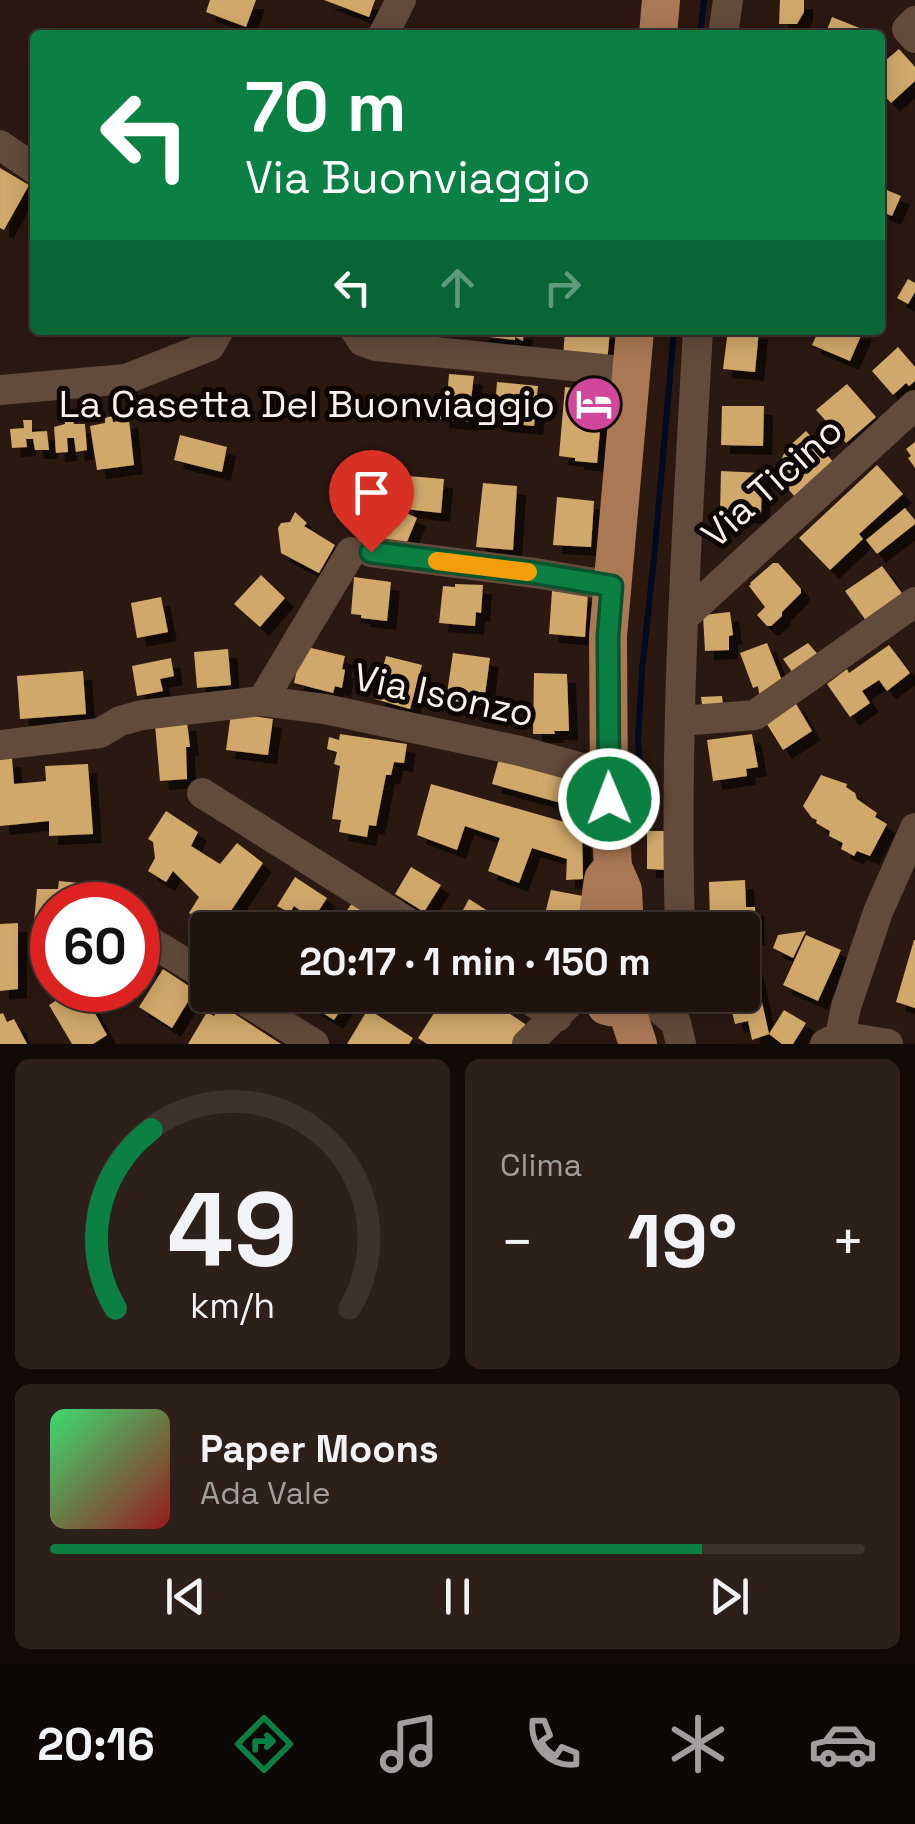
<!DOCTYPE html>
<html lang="it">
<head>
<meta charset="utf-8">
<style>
  :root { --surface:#20120d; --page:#2d201b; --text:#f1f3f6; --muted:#a29e9d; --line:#3d322e; --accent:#0b8043 }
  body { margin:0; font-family:"Space Grotesk",sans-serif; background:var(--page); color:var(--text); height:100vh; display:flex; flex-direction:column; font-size:38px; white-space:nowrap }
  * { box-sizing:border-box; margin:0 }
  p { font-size:32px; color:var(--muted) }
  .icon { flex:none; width:55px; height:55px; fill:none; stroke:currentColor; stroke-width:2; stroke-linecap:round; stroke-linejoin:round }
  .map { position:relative; height:1044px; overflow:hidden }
  .drawer { display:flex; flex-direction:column; gap:15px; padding:15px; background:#120a07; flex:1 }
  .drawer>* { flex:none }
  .hud { position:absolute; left:30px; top:30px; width:855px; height:305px; border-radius:10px; box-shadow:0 5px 25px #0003,0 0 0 2px var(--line); background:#0b8043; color:#fff; overflow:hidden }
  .speed { position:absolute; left:30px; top:882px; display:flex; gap:20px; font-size:50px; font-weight:700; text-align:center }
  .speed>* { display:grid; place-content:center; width:130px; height:130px; border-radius:50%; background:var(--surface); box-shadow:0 5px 25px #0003,0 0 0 2px var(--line); line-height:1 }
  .speed .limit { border:15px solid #d22; background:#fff; color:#111 }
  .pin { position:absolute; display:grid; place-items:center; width:85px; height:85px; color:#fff; margin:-102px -42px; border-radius:50% 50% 50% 0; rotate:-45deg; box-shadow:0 0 10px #0007 }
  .pin .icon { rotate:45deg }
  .me { position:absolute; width:110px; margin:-55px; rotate:359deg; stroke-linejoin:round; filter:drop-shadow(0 0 8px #0008) }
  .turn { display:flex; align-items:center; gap:35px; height:210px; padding:0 50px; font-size:45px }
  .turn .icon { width:130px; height:130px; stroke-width:2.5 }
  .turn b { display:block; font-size:70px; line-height:85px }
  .lanes { display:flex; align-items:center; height:95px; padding:0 50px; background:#0003; justify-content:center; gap:50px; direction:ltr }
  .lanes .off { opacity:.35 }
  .big { font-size:75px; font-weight:600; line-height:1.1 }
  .drawer .card { flex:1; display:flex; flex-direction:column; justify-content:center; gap:15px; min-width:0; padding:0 35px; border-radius:15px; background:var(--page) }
  .drawer .dial { align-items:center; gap:0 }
  .dial svg { height:260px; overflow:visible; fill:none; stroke:var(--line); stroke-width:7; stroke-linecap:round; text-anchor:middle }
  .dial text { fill:var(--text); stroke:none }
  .song { display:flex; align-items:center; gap:30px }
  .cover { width:120px; height:120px; border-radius:15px; background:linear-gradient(135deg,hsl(140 70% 55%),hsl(0 70% 35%)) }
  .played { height:10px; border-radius:5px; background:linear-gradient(90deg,var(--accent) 80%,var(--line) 80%) }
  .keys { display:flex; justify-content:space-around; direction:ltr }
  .heat { display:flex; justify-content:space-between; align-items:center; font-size:55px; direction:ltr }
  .drawer .tiles { flex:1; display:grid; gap:15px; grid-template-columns:1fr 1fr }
  .card:last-child { grid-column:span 2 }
  .trip { position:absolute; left:190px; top:912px; width:570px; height:100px; border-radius:10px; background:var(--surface); box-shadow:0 5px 25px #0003,0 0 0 2px var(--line); font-weight:600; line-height:100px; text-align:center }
  .tabs { display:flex; height:160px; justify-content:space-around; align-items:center; background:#0d0705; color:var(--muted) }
  .tabs .icon { width:70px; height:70px }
  .tabs .active { color:var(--accent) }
  .tabs b { font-size:45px; color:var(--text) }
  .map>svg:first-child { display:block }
</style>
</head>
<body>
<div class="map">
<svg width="915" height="1044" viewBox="0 0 915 1044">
  <defs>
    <filter id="shadow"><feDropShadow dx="9" dy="9" stdDeviation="0" flood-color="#0009"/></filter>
  </defs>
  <rect width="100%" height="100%" fill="#2b1811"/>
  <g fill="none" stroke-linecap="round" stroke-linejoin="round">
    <!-- stream -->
    <path stroke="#000a20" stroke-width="6" d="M700,35L704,0
      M643,810L638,741L642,670L655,548L674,330"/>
  </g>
  <!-- building -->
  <path fill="#d0a86a" filter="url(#shadow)" d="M210,0H256L246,27L206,12Z
    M324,0H375L369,17Z
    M780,0H804V12L797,24H779Z
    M832,17L862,29L860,35H825Z
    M899,49L915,67V81L891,103L880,91V82L885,78L880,73V65Z
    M0,168L29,185L4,230L0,228Z
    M882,188L901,196L892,216L880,211Z
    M908,279L915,283V292L908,304L897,298Z
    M415,330H439L433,340Z
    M480,330H524L523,341L515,337V340L480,336Z
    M565,330H610L607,363L563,359Z
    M728,330H759L755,372L723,369Z
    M819,330H859L863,331L850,361L812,345Z
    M898,347L915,367V381L909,386L906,383L893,395L872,371Z
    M449,374L474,376L468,422L440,419L443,387H448Z
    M497,382L538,386L534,426L494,422Z
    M847,384L876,417L846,443L816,410Z
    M582,385L604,388L597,463L575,461V458L559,456L565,387L582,389Z
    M722,406H764L763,446L721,445Z
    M112,416L113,422L129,419L134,465L97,470L90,426L105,423V418Z
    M23,420H32V432L47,431L49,450H35L33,439H26L27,447L12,448L10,429L24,428Z
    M73,420L74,424H85L87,450L76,452L74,438H67L68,452L56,453L54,427L65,424V421Z
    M806,431L835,464L796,498L775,474L786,449Z
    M180,435L227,447L222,472L174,460Z
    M915,442V468L908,458L911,456L906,449Z
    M877,465L903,494L859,534L863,539L830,570L799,538Z
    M721,471L762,473L761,515L720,513Z
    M358,472L380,485L356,526L333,512Z
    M408,476L444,479L441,513L405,509Z
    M483,483L517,486L513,550L476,547Z
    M557,497L594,501L591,547L553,545Z
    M396,508L417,518L404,549L380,536Z
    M905,508L915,520V524L877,554L866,540Z
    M295,512L307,523L304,526L335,545L319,573L281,553L278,528L281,523L290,522Z
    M773,563H778L801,589V593L782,612V616L771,626H767L757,615L765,607L749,586L751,584L750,583Z
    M882,566L904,596L867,622L845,591Z
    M261,575L285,598L260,627L234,604Z
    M354,577L391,582L387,621L361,618V615L351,614Z
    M455,584L483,585L481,613L476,612L475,626L439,623L443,586L455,587Z
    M552,591L588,593L585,637L549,634Z
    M161,597L168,632L137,638L131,603Z
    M730,612L733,635L729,636V650L705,651L703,615Z
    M767,643L783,683L760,700L758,686L753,688L740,653Z
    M808,643L821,658L795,676L783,659Z
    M889,645L910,673L887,691L879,680L862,691L870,703L850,717L827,684L847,669L849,673Z
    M307,647L345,656L342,669L345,670L342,688L335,686L333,693L294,683L299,659Z
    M228,649L231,685L197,688L194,652Z
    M453,653L490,658L484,702L481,705L446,700Z
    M386,656L422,665L410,709L375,699Z
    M171,658L174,676L160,679L163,691L137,696L132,666Z
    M83,671L86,714L20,719L17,676Z
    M534,673L567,674L569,731H554L555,734H533Z
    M722,696L724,711L703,712L701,697Z
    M795,702L812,731L783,750L765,721Z
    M231,713L273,719L268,755L226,750Z
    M187,722L190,747H186L187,779L160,781L155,725Z
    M340,734L407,744L404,763L394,762L391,775H386L376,826L369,825L367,837L339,832L341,820L332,819L340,766L334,764L337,752L327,749L329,737L339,740Z
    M752,734L758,767L746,769L747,776L713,781L707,740Z
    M500,755L578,776L579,808L492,784Z
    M12,758L14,784L46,781L45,766L88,764L93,834L49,836V821L0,826V759Z
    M821,775L847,784L846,787L855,793L857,799L877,813L875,817L887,824L870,856L857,851L854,856L841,849L843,843L829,836L830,831L816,823L817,820L812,818L803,806Z
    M431,784L582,827L583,879L566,880L567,859L532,848L519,883L488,871L500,838L465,826L457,850L417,835Z
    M166,811L198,832L191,846L220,864L237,843L263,863L218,930L189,913L199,897L173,871L166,882L148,871L155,858L153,842L148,839Z
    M647,831H666V870L647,869Z
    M411,867L441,885L424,912L395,894Z
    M295,877L327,898L312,921L300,914L301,911L294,906L290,913L277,906Z
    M745,880L746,907H755L756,936L745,937L744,924L710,925L709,882Z
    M59,881L90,884L89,905H52V924L34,923L37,889H58Z
    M551,890L583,896L577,930H541Z
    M469,899L513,927L512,930H452Z
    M354,900L388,922L383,930H334Z
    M18,923V989L0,991V924Z
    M806,931L793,958L773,948L778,935Z
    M806,935L841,950L818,1001L783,985Z
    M914,940H915V1008L896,1002Z
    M754,966L769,1034L752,1040L748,1021L735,1024L728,995H742V969Z
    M163,969L195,990L172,1028L139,1007Z
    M63,990H82L107,1035L93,1044H72L49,1005L60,998Z
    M305,995H350L334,1020L302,1000Z
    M421,995H482L525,1024L526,1035L516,1044H427L418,1038L438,1007Z
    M221,1005L281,1044H188L207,1012L214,1016Z
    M368,1009L413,1038L409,1044H347Z
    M784,1010L806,1023L793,1044H782L769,1034Z
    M3,1013L7,1022L14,1019L27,1044H0V1014Z"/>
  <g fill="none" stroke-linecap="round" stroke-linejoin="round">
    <!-- minor -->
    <path stroke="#634b3b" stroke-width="30" d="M915,21L907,29L915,38
      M383,35L401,0
      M723,35L728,0
      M0,145L35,169
      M355,330L362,341L376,346L632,372
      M0,390L126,379L210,346L219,330
      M371,552L535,573L613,586
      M684,617L915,405
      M262,701L351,552
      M680,721L755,715L915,602
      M0,745L100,733L120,721L142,715L262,701L325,709L520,751L608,775
      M202,793L420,930
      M680,930C674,730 687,530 698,330
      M138,934L208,977
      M236,995L314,1044
      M522,995L557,1017
      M644,995L676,1023L681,1044
      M840,1036L846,1007L878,912L915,828
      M527,1044L572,1000L585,995
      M825,1044L840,1036L888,1044"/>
    <!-- major -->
    <path stroke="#a97855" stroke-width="38" d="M658,35L661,0
      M596,930L603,879L613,867
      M625,930L623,890L613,867L609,799L608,636L635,330
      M599,995L606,1006C617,1010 627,1007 631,995
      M625,1005L638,1044"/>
  </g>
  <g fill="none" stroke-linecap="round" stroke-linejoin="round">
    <!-- route casing -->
    <g stroke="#07532c" stroke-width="25">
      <path id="route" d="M371,552L535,573L612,586L608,636L609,799"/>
    </g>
    <!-- route -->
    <use href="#route" stroke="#0b8043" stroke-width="18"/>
    <!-- slow -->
    <path stroke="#f59e0b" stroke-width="18" d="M437,561L528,572"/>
  </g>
  <!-- icons -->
  <defs>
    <g id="hotel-disc" transform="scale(2.875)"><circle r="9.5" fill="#d1479c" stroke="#0e0604"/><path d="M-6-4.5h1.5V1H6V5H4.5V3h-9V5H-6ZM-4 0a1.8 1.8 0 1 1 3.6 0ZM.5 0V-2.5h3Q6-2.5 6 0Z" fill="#fff"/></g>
  </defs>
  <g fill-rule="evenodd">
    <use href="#hotel-disc" x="594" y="404"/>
  </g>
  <g text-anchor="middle" stroke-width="10" stroke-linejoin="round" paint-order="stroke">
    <!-- poi labels -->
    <g font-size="38" fill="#fef0ea" stroke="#0e0604" text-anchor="end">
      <text x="555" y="417">La Casetta Del Buonviaggio</text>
    </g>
    <!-- street labels -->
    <g font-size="38" fill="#fef0ea" stroke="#0e0604">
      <text transform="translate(772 482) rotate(-42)" y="13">Via Ticino</text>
      <text transform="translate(444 695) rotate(12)" y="13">Via Isonzo</text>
    </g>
  </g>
</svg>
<div class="speed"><div class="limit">60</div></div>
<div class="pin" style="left:371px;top:552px;background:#d93025"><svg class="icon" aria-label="arrive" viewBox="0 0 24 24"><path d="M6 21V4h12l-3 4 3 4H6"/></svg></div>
<svg class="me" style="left:609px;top:799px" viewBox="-20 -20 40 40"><circle r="17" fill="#0b8043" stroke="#fff" stroke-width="3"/><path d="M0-11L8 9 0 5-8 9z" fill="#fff"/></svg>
<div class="trip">20:17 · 1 min · 150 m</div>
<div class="hud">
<div class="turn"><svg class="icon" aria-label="left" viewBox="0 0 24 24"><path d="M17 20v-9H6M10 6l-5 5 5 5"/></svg><div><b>70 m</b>Via Buonviaggio</div></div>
<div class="lanes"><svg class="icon" aria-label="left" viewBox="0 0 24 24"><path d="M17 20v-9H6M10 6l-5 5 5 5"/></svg><svg class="icon off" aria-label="ahead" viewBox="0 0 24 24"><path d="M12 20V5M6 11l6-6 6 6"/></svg><svg class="icon off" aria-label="right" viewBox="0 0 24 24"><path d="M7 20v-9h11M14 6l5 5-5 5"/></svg></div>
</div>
</div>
<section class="drawer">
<div class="tiles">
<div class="card dial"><svg viewBox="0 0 100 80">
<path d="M14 69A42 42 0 1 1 86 69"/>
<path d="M14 69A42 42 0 0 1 25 14" stroke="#0b8043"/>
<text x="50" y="56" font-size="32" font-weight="700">49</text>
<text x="50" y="72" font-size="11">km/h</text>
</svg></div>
<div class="card"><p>Clima</p>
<div class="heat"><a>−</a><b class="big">19°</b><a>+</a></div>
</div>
<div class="card">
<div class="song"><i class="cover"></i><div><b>Paper Moons</b><p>Ada Vale</p></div></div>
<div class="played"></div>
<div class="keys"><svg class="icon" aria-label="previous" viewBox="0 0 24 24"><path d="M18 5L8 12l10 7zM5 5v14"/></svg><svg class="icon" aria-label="pause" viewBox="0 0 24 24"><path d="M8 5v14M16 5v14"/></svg><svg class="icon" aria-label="next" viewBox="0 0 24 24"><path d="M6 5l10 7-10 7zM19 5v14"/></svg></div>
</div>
</div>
</section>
<nav class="tabs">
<b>20:16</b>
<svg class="icon active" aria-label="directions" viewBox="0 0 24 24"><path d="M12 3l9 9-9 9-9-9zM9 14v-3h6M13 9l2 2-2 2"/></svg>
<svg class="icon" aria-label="music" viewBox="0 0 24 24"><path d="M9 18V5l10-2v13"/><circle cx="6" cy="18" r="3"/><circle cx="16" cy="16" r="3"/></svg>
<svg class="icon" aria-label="phone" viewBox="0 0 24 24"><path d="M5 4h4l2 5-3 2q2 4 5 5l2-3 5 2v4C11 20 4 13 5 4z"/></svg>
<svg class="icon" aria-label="climate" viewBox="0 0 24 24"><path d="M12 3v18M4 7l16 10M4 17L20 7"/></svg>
<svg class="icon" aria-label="car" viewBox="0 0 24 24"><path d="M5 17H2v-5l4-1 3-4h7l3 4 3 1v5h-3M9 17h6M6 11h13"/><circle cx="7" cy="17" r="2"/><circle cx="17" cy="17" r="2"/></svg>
</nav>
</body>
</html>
